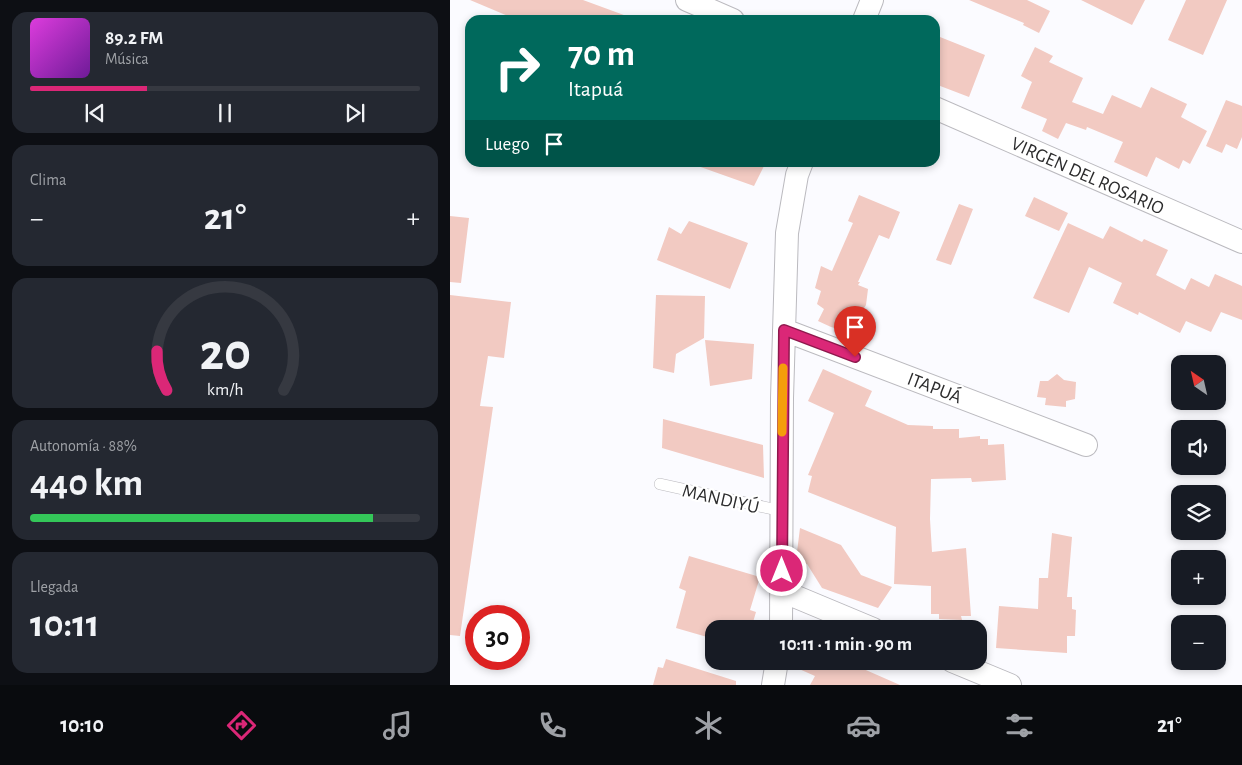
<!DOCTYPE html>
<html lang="es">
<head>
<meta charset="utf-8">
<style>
  :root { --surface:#171b24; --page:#242831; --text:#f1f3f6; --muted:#9ea1a6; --line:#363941; --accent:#db2777 }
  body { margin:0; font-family:"Alegreya Sans",sans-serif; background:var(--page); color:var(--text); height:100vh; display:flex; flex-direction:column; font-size:19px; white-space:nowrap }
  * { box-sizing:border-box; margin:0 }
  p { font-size:16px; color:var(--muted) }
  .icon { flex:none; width:28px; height:28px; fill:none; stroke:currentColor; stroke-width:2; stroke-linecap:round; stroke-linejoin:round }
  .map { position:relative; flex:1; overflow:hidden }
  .drawer { display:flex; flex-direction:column; gap:12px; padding:12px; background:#0d0f14; width:450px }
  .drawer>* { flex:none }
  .guide { position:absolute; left:15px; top:15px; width:475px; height:152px; border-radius:15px; box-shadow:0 2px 8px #0003; background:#00695c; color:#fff; overflow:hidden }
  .needle { width:32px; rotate:326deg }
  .buttons { position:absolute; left:721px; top:355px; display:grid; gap:10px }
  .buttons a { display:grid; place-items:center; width:55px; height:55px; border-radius:10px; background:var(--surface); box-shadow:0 2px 8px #0003; font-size:25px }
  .speed { position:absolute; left:15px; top:605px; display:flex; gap:10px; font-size:25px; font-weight:700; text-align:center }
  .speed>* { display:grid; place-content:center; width:65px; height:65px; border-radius:50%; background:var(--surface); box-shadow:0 2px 8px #0003; line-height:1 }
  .speed .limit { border:8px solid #d22; background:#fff; color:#111 }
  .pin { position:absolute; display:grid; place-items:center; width:42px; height:42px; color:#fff; margin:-51px -21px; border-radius:50% 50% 50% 0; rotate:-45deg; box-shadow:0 0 5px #0007 }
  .pin .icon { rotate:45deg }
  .me { position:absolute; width:55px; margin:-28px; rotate:0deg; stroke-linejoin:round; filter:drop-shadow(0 0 4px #0008) }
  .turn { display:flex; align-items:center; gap:18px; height:105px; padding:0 20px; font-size:22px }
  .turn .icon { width:65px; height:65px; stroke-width:2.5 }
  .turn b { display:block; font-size:35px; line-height:42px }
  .then { display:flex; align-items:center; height:48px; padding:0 20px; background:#0003; gap:10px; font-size:19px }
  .big { font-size:38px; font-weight:700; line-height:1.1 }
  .drawer .tile { flex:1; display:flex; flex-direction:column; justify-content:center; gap:8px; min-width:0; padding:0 18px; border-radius:15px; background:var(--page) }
  .drawer .dial { align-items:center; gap:0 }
  .dial svg { height:130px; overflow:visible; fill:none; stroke:var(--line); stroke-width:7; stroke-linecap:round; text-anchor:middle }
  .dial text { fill:var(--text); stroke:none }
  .song { display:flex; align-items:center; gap:15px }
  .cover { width:60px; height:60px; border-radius:8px; background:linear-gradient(135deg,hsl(300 70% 55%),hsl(280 70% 35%)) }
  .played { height:5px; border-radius:2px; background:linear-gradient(90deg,var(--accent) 30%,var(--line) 30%) }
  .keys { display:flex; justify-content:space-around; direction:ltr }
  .heat { display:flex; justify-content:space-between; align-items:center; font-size:28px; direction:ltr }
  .charge { height:8px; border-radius:4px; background:linear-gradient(90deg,#34c759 88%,var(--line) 0) }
  .trip { position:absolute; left:255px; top:620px; width:282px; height:50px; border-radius:15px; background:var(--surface); box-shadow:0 2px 8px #0003; font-weight:700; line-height:50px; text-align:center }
  .menu { display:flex; height:80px; justify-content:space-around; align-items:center; background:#090b0e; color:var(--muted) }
  .menu .icon { width:35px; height:35px }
  .menu .selected { color:var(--accent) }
  .menu b { font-size:22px; color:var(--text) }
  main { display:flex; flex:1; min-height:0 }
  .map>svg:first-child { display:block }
</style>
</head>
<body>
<main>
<section class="drawer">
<div class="tile">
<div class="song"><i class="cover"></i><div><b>89.2 FM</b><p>Música</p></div></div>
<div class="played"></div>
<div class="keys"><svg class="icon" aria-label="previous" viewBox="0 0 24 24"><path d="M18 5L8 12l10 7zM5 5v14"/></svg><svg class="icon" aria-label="pause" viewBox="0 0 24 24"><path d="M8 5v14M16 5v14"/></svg><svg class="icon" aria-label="next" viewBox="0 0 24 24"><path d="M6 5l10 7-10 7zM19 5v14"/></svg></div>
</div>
<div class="tile"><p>Clima</p>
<div class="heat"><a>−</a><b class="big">21°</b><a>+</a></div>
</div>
<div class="tile dial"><svg viewBox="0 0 100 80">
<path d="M14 69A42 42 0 1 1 86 69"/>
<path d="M14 69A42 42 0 0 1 8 45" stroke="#db2777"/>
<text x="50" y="56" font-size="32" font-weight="700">20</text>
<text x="50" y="72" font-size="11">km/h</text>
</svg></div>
<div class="tile"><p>Autonomía · 88%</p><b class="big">440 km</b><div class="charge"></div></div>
<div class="tile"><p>Llegada</p><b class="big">10:11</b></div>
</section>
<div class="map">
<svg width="792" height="685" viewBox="0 0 792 685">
  <rect width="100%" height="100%" fill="#fbfbff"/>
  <!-- building -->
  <path fill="#f2cac2" d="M20,0H133L182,18V20H56L58,16Z
    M519,0H577L600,11L589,33L573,25L574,23Z
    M631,0H695L682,25Z
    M736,0H777L753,55L718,40Z
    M485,35L535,55L519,97L485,84Z
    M585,47L603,56L599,62L633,78L622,102L653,114L662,95L691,108L701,87L737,104L731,117L757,131L740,164L733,160L729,169L706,157L697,177L664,162L673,142L637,127L636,130L616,123L608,139L592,131L597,119L571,108L582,82L571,76Z
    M776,100L792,106V137L787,149L776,144L772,153L756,146Z
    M245,162H316L304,186L245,165Z
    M409,195L450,212L439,239L429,235L408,282H410L408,285L418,289L416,305L398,332L381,327L368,321L374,309L367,304L371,291L365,288L371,266L382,271L403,223L398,221Z
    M584,197L618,213L609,231L575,216Z
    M509,204L523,209L501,265L486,260Z
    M0,216L19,218L11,283L0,282Z
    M239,221L298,243L280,289L207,260L219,227L231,234Z
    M618,223L653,239L660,226L692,242L694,239L718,250L706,275L735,290L741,278L759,287L765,274L792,286V320L771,312L761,332L736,321L730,333L689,312L688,315L663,303L672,283L639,267L619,313L583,298Z
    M0,295L61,302L54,358L38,356L30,406L43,407L10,636L0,635Z
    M206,295L255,296L254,338L226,354L224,373L203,368Z
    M255,340L304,344L302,379L260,386Z
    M373,369L422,391L415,406L458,425L483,426V429H509V438L530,436V439H538V445L554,444L556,480L522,482L521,478L481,479L480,519L482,552L516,548L521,616H511L512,620L489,619V614H481V586L444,584L446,527L358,492L362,476L358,475L384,413L358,401Z
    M607,374L614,380L626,382L625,399L616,401V407L595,405L596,398L587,397L590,381H598Z
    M213,419L313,445L314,478L212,448Z
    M350,528L391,545L411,575L442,587L428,608L372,588L357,564L346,560Z
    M602,533L622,537L617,597H622V609L626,610L625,636H617V653L546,648L549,606L588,609L589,578H598Z
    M239,556L310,577L300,610L306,612L301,629H264V639L226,628L236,591L229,588Z
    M216,659L286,681V685H203L208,667L213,668Z
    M340,661H412L409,667L450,685H360L365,676L340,665Z"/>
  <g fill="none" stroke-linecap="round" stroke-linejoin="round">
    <!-- lane casing -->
    <g stroke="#bbbabf" stroke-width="12">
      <path id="lane" d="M210,484L332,511"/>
    </g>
    <!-- street casing -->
    <g stroke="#bbbabf" stroke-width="24">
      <path id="street" d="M237,0L283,20
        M414,20L422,0
        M485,108L792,242
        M334,330L636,445
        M332,591L423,629
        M331,629L332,398L337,233L347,175L352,162
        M502,661L560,685
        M323,685L327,661"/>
    </g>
    <!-- lane -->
    <use href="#lane" stroke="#fff" stroke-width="11"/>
    <!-- street -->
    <use href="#street" stroke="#fff" stroke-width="22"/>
  </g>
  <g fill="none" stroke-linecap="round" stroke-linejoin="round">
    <!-- route casing -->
    <g stroke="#8e194d" stroke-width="12">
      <path id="route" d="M332,571L334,330L405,357"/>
    </g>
    <!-- route -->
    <use href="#route" stroke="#db2777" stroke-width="9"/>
    <!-- slow -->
    <path stroke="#f59e0b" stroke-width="9" d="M332,432L333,368"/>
  </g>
  <g text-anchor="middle" stroke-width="4.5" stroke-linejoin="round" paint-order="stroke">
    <!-- street labels -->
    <g font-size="19" fill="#2c2c2d" stroke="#fff">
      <text transform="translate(638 175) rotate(24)" y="7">VIRGEN DEL ROSARIO</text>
      <text transform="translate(485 387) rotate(21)" y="7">ITAPUÁ</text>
      <text transform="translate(271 498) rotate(13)" y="7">MANDIYÚ</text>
    </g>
  </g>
</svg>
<div class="buttons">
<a><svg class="needle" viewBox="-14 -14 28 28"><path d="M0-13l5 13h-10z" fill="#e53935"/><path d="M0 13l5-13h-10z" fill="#9ea1a6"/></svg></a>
<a><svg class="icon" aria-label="sound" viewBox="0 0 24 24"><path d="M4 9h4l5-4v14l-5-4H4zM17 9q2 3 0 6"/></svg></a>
<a><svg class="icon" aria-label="layers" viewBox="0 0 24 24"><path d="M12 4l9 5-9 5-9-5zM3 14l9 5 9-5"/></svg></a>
<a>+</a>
<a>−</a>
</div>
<div class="speed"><div class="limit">30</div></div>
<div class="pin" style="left:405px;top:357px;background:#d93025"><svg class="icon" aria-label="arrive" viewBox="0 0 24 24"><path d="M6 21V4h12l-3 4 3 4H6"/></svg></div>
<svg class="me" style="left:332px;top:571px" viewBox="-20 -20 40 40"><circle r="17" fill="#db2777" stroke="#fff" stroke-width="3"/><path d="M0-11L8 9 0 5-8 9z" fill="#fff"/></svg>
<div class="trip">10:11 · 1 min · 90 m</div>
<div class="guide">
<div class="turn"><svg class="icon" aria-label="right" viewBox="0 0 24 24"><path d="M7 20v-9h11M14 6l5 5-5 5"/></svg><div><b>70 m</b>Itapuá</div></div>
<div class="then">Luego<svg class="icon" aria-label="arrive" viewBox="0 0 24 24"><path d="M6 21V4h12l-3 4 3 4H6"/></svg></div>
</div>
</div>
</main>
<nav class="menu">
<b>10:10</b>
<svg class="icon selected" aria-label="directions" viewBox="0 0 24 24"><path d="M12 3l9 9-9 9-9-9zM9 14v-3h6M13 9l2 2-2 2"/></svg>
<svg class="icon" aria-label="music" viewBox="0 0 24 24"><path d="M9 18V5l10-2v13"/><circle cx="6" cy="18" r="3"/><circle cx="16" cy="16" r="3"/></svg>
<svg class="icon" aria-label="phone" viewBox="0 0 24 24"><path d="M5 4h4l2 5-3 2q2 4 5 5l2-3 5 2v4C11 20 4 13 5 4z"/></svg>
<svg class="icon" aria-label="climate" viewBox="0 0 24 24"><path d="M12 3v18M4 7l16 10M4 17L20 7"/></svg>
<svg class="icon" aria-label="car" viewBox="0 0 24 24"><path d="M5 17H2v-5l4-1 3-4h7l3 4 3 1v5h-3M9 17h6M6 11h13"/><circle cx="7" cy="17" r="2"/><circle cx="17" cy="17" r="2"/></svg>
<svg class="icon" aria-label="filters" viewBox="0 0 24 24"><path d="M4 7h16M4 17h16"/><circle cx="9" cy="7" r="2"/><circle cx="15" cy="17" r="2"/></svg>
<b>21°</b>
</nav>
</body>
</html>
